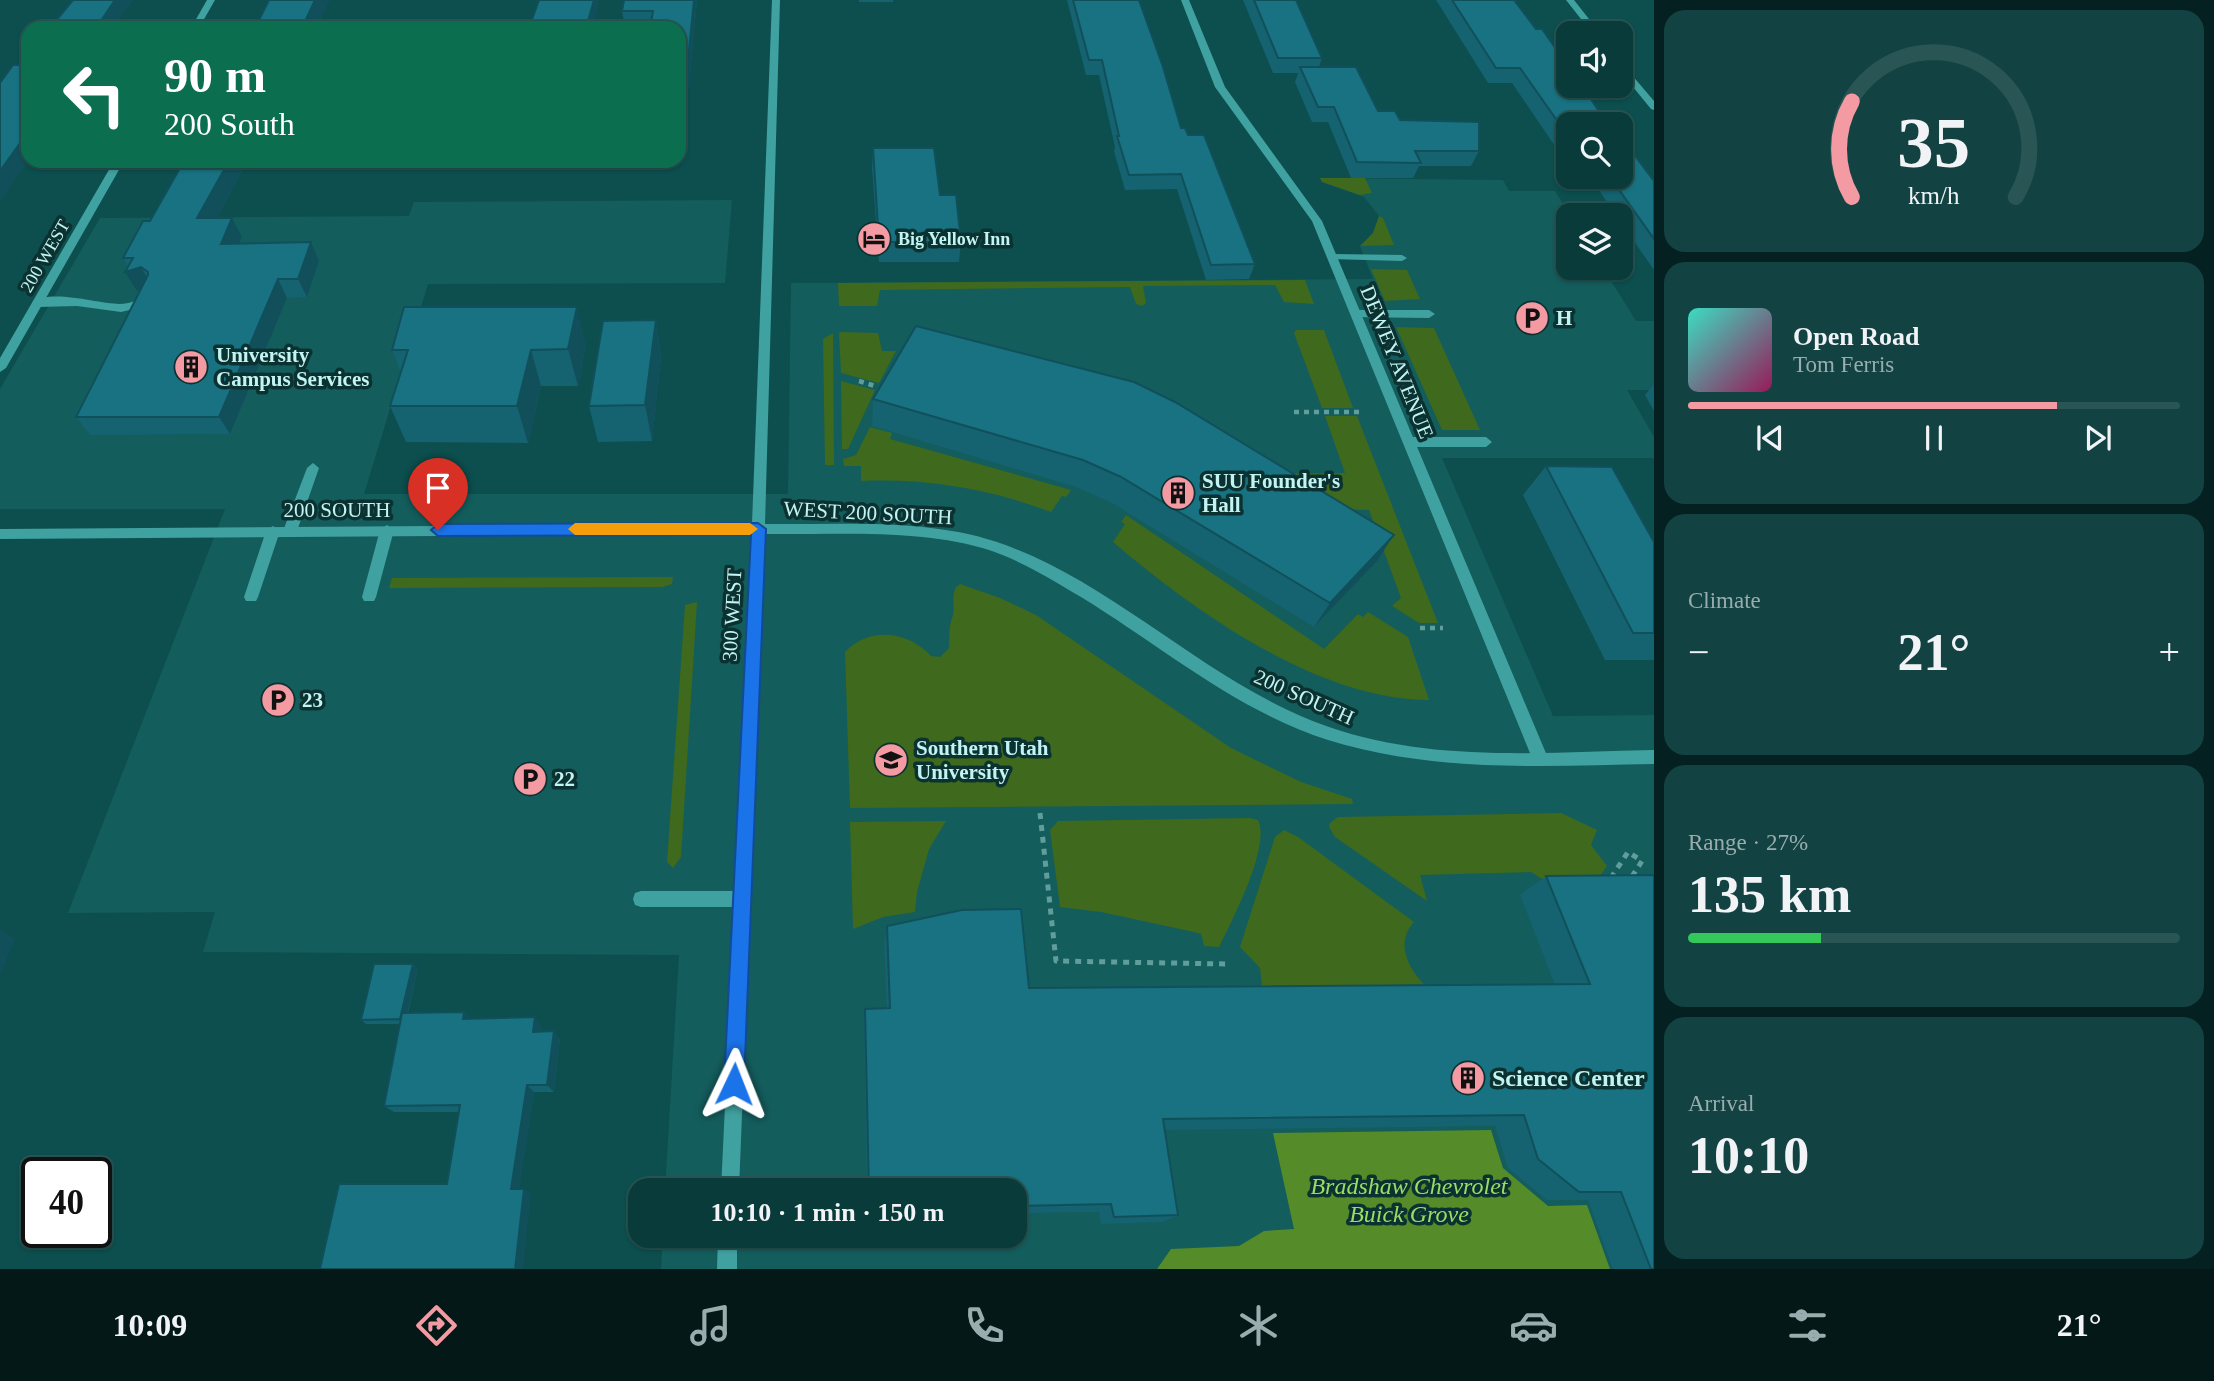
<!DOCTYPE html>
<html lang="en">
<head>
<meta charset="utf-8">
<style>
  :root { --surface:#093b3a; --page:#124242; --text:#f1f3f6; --muted:#99adaf; --line:#295554; --accent:#f49aa3 }
  body { margin:0; font-family:Georgia,serif; background:var(--page); color:var(--text); height:100vh; display:flex; flex-direction:column; font-size:26px; white-space:nowrap }
  * { box-sizing:border-box; margin:0 }
  p { font-size:23px; color:var(--muted) }
  .icon { flex:none; width:38px; height:38px; fill:none; stroke:currentColor; stroke-width:2; stroke-linecap:round; stroke-linejoin:round }
  .map { position:relative; flex:1; overflow:hidden }
  .drawer { display:flex; flex-direction:column; gap:10px; padding:10px; background:#052020; width:560px }
  .drawer>* { flex:none }
  .top-card { position:absolute; left:21px; top:21px; width:665px; height:147px; border-radius:21px; box-shadow:0 2px 5px #0004,0 0 0 2px var(--line); background:#0b6e4f; color:#fff; overflow:hidden }
  .tools { position:absolute; left:1556px; top:21px; display:grid; gap:14px }
  .tools a { display:grid; place-items:center; width:77px; height:77px; border-radius:14px; background:var(--surface); box-shadow:0 2px 5px #0004,0 0 0 2px var(--line); font-size:35px }
  .speed { position:absolute; left:21px; top:1157px; display:flex; gap:14px; font-size:35px; font-weight:700; text-align:center }
  .speed>* { display:grid; place-content:center; width:91px; height:91px; border-radius:50%; background:var(--surface); box-shadow:0 2px 5px #0004,0 0 0 2px var(--line); line-height:1 }
  .speed .limit { border:4px solid #111; border-radius:10px; background:#fff; color:#111 }
  .pin { position:absolute; display:grid; place-items:center; width:60px; height:60px; color:#fff; margin:-72px -30px; border-radius:50% 50% 50% 0; rotate:-45deg; box-shadow:0 0 7px #0007 }
  .pin .icon { rotate:45deg }
  .me { position:absolute; width:77px; margin:-38px; rotate:2deg; stroke-linejoin:round; filter:drop-shadow(0 0 5px #0008) }
  .turn { display:flex; align-items:center; gap:24px; height:147px; padding:0 28px; font-size:32px }
  .turn .icon { width:91px; height:91px; stroke-width:2.5 }
  .turn b { display:block; font-size:49px; line-height:60px }
  .big { font-size:52px; font-weight:700; line-height:1.1 }
  .drawer .tile { flex:1; display:flex; flex-direction:column; justify-content:center; gap:10px; min-width:0; padding:0 24px; border-radius:21px; background:var(--page) }
  .drawer .dial { align-items:center; gap:0 }
  .dial svg { height:182px; overflow:visible; fill:none; stroke:var(--line); stroke-width:7; stroke-linecap:round; text-anchor:middle }
  .dial text { fill:var(--text); stroke:none }
  .song { display:flex; align-items:center; gap:21px }
  .cover { width:84px; height:84px; border-radius:10px; background:linear-gradient(135deg,hsl(170 70% 55%),hsl(330 70% 35%)) }
  .played { height:7px; border-radius:4px; background:linear-gradient(90deg,var(--accent) 75%,var(--line) 75%) }
  .keys { display:flex; justify-content:space-around; direction:ltr }
  .heat { display:flex; justify-content:space-between; align-items:center; font-size:38px; direction:ltr }
  .charge { height:10px; border-radius:5px; background:linear-gradient(90deg,#34c759 27%,var(--line) 0) }
  .trip { position:absolute; left:628px; top:1178px; width:399px; height:70px; border-radius:21px; background:var(--surface); box-shadow:0 2px 5px #0004,0 0 0 2px var(--line); font-weight:700; line-height:70px; text-align:center }
  .menu { display:flex; height:112px; justify-content:space-around; align-items:center; background:#041817; color:var(--muted) }
  .menu .icon { width:49px; height:49px }
  .menu .current { color:var(--accent) }
  .menu b { font-size:32px; color:var(--text) }
  main { display:flex; flex:1; min-height:0 }
  .map>svg:first-child { display:block }
</style>
</head>
<body>
<main>
<div class="map">
<svg width="1654" height="1269" viewBox="0 0 1654 1269">
  <rect width="100%" height="100%" fill="#0c4f4e"/>
  <!-- built -->
  <path fill="#145d5d" d="M1320,178L1503,180L1509,191H1555L1570,215H1568V268H1603L1636,321H1654V390H1627L1654,437V458H1442L1553,716L1654,715V1269H661L663,1236H1015V1190H665L679,955L203,952L215,912L68,913L225,509H0V389L100,218L409,216L414,202L732,200L725,283L428,284L364,494H788L791,283L1373,279L1360,246L1373,233L1379,216L1364,197L1322,182Z"/>
  <!-- green -->
  <path fill="#3f691d" d="M1320,178H1365L1372,193L1360,195L1322,182Z
    M1379,216L1383,218L1394,245L1360,246L1373,233Z
    M1371,269L1407,270L1420,299L1385,301Z
    M1305,280L1314,304L1284,302L1275,285L1143,286L1146,303L1142,306L1136,304L1130,287L880,290L877,306H839L838,283Z
    M1396,327L1434,328L1480,430H1442Z
    M1296,330H1324L1353,408H1322L1294,333Z
    M839,332L878,333L882,351H896L879,383L841,373Z
    M833,333L834,465H825L823,339Z
    M841,381L875,390L848,449H842Z
    M1325,416H1357L1438,623H1419L1392,606L1401,598L1369,510L1323,509L1266,474L1345,473Z
    M870,427L892,433L890,439L1071,490L1066,497L1062,496L1051,512C990,489 927,478 861,481V466H844L843,459L856,455Z
    M1126,515L1324,649L1358,614L1363,617L1368,612L1408,637L1429,700C1318,700 1194,611 1113,542L1125,524L1121,522Z
    M673,577L672,584L663,587L389,588L392,578Z
    M960,584L1000,598L1036,615L1231,748L1301,782L1352,799L1353,804L850,808L845,652C870,626 908,631 931,656L940,657L949,648C950,632 948,630 953,615C955,605 951,597 956,587Z
    M697,602L681,857L673,868L667,862L685,605Z
    M1561,813L1597,830L1591,845L1607,866L1593,886L1550,884L1531,872L1420,875L1427,901L1335,837L1329,827L1330,823L1338,817Z
    M1250,818L1258,820C1271,846 1232,921 1219,947L1204,946L1201,934L1194,932L1101,912L1060,907L1050,830L1058,821Z
    M946,821L929,849L917,892L915,912L883,917L853,929L850,822Z
    M1284,830L1298,837L1414,922C1393,945 1411,974 1431,991L1263,994L1260,968L1240,947L1275,837Z"/>
  <!-- forest -->
  <path fill="#558b28" d="M1491,1130L1503,1168L1548,1206L1587,1205L1610,1269H1157L1171,1249L1239,1246L1264,1231L1294,1229L1273,1133Z"/>
  <g fill="none" stroke-linecap="round" stroke-linejoin="round">
    <!-- path-far1 -->
    <path stroke="#619d9b" stroke-width="4.5" stroke-dasharray="5 5" stroke-linecap="butt" d="M859,381L878,387
      M1294,412H1360
      M1420,628H1443"/>
    <!-- path -->
    <path stroke="#619d9b" stroke-width="5" stroke-dasharray="6 6" stroke-linecap="butt" d="M1040,813L1056,961L1228,964
      M1611,878L1628,852L1642,861L1631,878"/>
    <!-- service -->
    <path fill="#40a2a0" fill-rule="evenodd" d="M1334,254L1402,255L1407,258L1402,261L1330,259L1329,257Z
      M146,296L150,297V303L142,307L121,312L77,306L38,307L32,303C50,288 97,304 120,304C130,304 137,300 146,296Z
      M1357,310H1429L1435,314L1429,318L1353,317L1351,314Z
      M1409,437H1486L1492,442L1486,447H1409L1403,442Z
      M313,463L319,468L297,531L295,535H285L283,531L307,468Z
      M387,525L394,530L376,597L374,601H364L362,597L380,530Z
      M273,526L280,531L258,597L256,601H246L244,597L266,531Z
      M641,891H741L747,893L749,899L747,905L741,907H641L635,905L633,899L635,893Z"/>
    <!-- minor -->
    <path fill="#40a2a0" fill-rule="evenodd" d="M207,0H215L199,28H191Z
      M1181,0H1189L1225,87L1322,221L1548,758L1545,763L1540,765L1535,763L1532,758L1312,221L1215,87Z
      M1566,0H1574L1600,33H1592Z
      M1620,61L1654,101V110L1651,109L1620,71Z
      M114,161H124L6,368L0,372V358Z"/>
    <!-- tertiary -->
    <path fill="#40a2a0" fill-rule="evenodd" d="M772,0H780L765,524C841,525 924,518 997,542C1117,583 1208,685 1329,727C1432,763 1547,752 1654,750V764C1545,766 1434,773 1328,740C1237,711 1161,646 1081,597C1053,580 1023,562 992,551C923,528 837,535 765,534L739,1190H721L752,534L0,539V529L752,524Z
      M718,1236H737V1269H717Z"/>
  </g>
  <!-- wall -->
  <path fill="#156270" d="M624,0H697L689,85L679,121V28L625,26L622,11Z
    M859,0H893V2H859Z
    M1067,0H1139L1181,128L1188,135L1255,264L1249,279L1206,280L1177,189L1125,190L1114,151L1115,147L1099,75H1086Z
    M1243,0H1296L1322,58L1319,67L1378,111L1479,151L1471,166H1419L1413,178H1351L1328,122H1312L1295,82L1298,73H1273Z
    M1436,0H1514L1568,124V152H1559L1512,83H1488Z
    M873,148L940,195L961,242L959,262H879L872,168Z
    M184,161H247L217,218H232L242,237L239,243L311,242L319,261L307,297L287,298L230,434L90,435L76,417L140,290L137,291L128,267L123,258L150,221Z
    M1585,177H1620L1654,181V270L1620,221V215H1616L1596,186H1591Z
    M656,320L661,357L652,441L598,442L589,406Z
    M916,326L1377,561L1314,627L1112,503L1076,487L872,426L873,399Z
    M586,344L578,386H541L528,443L406,442L390,406L401,373L392,350Z
    M1654,384V411L1645,395Z
    M1546,466L1654,542V660H1605L1523,495Z
    M1654,875V1269H1613L1588,1200H1547L1508,1168L1495,1126L1165,1130L1178,1215L1163,1222L1101,1224L1099,1212L1015,1213V1190H867L864,1023L865,1009L887,1008L884,944L887,926L1029,988L1555,985L1520,895L1546,876Z
    M413,964L418,968L408,1013L464,1012L471,1019L541,1025L540,1032L560,1039L554,1092H534L519,1189L531,1193L447,1184L459,1112H394L384,1106L400,1024H366L361,1020Z"/>
  <!-- shaded-wall -->
  <path fill="#11505b" d="M115,0H133L114,28H96Z
    M315,0H330L317,28H302Z
    M594,0H598L599,5L592,28H586Z
    M694,0H697L689,85L679,121V99Z
    M28,132V161L0,201V171Z
    M229,161H247L207,237L197,218Z
    M232,218L242,237L230,262L221,244Z
    M311,242L319,261L307,297L298,279Z
    M141,267L152,286L137,291L125,272Z
    M278,279L287,298L230,434L219,417Z
    M577,307L586,344L578,386L568,349Z
    M656,320L661,357L652,441L645,405Z
    M531,350L541,386L528,443L517,406Z
    M1394,535L1377,561L1314,627L1330,603Z
    M0,930L15,939L0,976Z
    M413,964L418,968L405,1023L401,1019Z
    M464,1012L472,1020L463,1019Z
    M535,1017L541,1025L539,1040L533,1032Z
    M554,1031L560,1039L554,1092L547,1085Z
    M527,1085L534,1092L519,1193L511,1189Z
    M524,1189L531,1193L523,1269H515Z"/>
  <!-- building -->
  <path fill="#187282" stroke="#11505b" stroke-width="2" d="M73,0H115L96,28H50Z
    M269,0H315L302,28H255Z
    M539,0H594L586,28H529Z
    M624,0H694L687,70L679,99V28H650L653,11H622Z
    M1073,0H1139L1163,67L1181,128H1185L1188,135H1204L1255,264L1211,265L1181,174L1129,175L1117,136H1119L1102,60H1089Z
    M1254,0H1296L1322,58H1278Z
    M1452,0H1514L1536,29H1542L1568,66V86H1582L1607,123L1611,122L1612,124H1568V136L1520,68H1496Z
    M28,55V132L0,171V83L13,65H20Z
    M1300,67H1356L1378,111H1395L1400,120L1479,122V151H1415L1421,163L1357,162L1334,107H1318Z
    M1620,136L1654,181V239L1610,177H1620Z
    M873,148H934L940,195H956L961,242H879Z
    M184,161H229L197,218H232L221,244L311,242L298,279H278L219,417H76L148,275V272L141,267L125,272L133,258H123L143,221H150Z
    M404,307H577L568,349L531,350L517,406H390L408,350H392Z
    M656,320L645,405L589,406L603,321Z
    M916,326L1134,382L1175,402L1394,535L1330,603L1121,477L1083,460L873,399Z
    M1546,466L1612,467L1654,542V633H1633Z
    M1654,875V1269H1651L1621,1192H1579L1538,1159L1524,1115L1163,1119L1178,1215L1114,1217L1111,1204L1015,1206V1190H869L865,1009L890,1008L887,926L962,910L1021,909L1029,988L1590,984L1546,876Z
    M374,964H413L400,1019L361,1020Z
    M464,1012L463,1019L535,1017L533,1032L554,1031L547,1085H527L511,1189H524L515,1269H320L339,1184H447L460,1105L384,1106L402,1013Z"/>
  <!-- route -->
  <path fill="#1a73e8" stroke="#114b97" stroke-width="2" d="M758,523L766,529L744,1084L741,1091L734,1094L727,1091L724,1084L751,535L438,536L431,530L438,524Z"/>
  <!-- slow -->
  <path fill="#f59e0b" d="M575,523H750L758,529L750,535H575L568,529Z"/>
  <!-- icons -->
  <defs>
    <g id="hotel-disc" transform="scale(1.75)"><circle r="9.5" fill="#f49aa3" stroke="#0c3131"/><path d="M-6-4.5h1.5V1H6V5H4.5V3h-9V5H-6ZM-4 0a1.8 1.8 0 1 1 3.6 0ZM.5 0V-2.5h3Q6-2.5 6 0Z" fill="#111"/></g>
    <g id="parking-disc" transform="scale(1.75)"><circle r="9.5" fill="#f49aa3" stroke="#0c3131"/><path d="M-3.5-5.5H1a3.5 3.5 0 0 1 0 7H-1V5.5H-3.5ZM-1-3.4V-.6H.8a1.4 1.4 0 0 0 0-2.8Z" fill="#111"/></g>
    <g id="building-disc" transform="scale(1.75)"><circle r="9.5" fill="#f49aa3" stroke="#0c3131"/><path d="M-4-6H4V6H1V3H-1V6H-4ZM-2.5-4.3h1.7v1.8h-1.7ZM.8-4.3h1.7v1.8H.8ZM-2.5-1h1.7V.8h-1.7ZM.8-1h1.7V.8H.8Z" fill="#111"/></g>
    <g id="university-disc" transform="scale(1.75)"><circle r="9.5" fill="#f49aa3" stroke="#0c3131"/><path d="M0-5L7-2L0 1L-7-2ZM-4 1L0 2.5L4 1V4Q0 6-4 4Z" fill="#111"/></g>
  </defs>
  <g fill-rule="evenodd">
    <use href="#hotel-disc" x="874" y="239"/>
    <use href="#parking-disc" x="1532" y="318"/>
    <use href="#building-disc" x="191" y="367"/>
    <use href="#building-disc" x="1178" y="493"/>
    <use href="#parking-disc" x="278" y="700"/>
    <use href="#university-disc" x="891" y="760"/>
    <use href="#parking-disc" x="530" y="779"/>
    <use href="#building-disc" x="1468" y="1078"/>
  </g>
  <g text-anchor="middle" stroke-width="7" stroke-linejoin="round" paint-order="stroke">
    <!-- far-poi labels -->
    <g font-size="18" font-weight="bold" fill="#c1f4f2" stroke="#0c3131" text-anchor="start">
      <text x="898" y="245">Big Yellow Inn</text>
    </g>
    <!-- far-street labels -->
    <g font-size="18" fill="#c1f4f2" stroke="#0c3131">
      <text transform="translate(45 256) rotate(-60)" y="6">200 WEST</text>
    </g>
    <!-- poi labels -->
    <g font-size="21" font-weight="bold" fill="#c1f4f2" stroke="#0c3131" text-anchor="start">
      <text x="1556" y="325">H</text>
      <text x="216" y="362">University<tspan x="216" dy="24">Campus Services</tspan></text>
      <text x="1202" y="488">SUU Founder's<tspan x="1202" dy="24">Hall</tspan></text>
      <text x="302" y="707">23</text>
      <text x="916" y="755">Southern Utah<tspan x="916" dy="24">University</tspan></text>
      <text x="554" y="786">22</text>
    </g>
    <!-- street labels -->
    <g font-size="21" fill="#c1f4f2" stroke="#0c3131">
      <text transform="translate(1397 362) rotate(68)" y="7">DEWEY AVENUE</text>
      <text x="337" y="517">200 SOUTH</text>
      <text transform="translate(868 513) rotate(3)" y="7">WEST 200 SOUTH</text>
      <text transform="translate(732 615) rotate(-87)" y="7">300 WEST</text>
      <text transform="translate(1304 697) rotate(24)" y="7">200 SOUTH</text>
    </g>
    <!-- near-poi labels -->
    <g font-size="24" font-weight="bold" fill="#c1f4f2" stroke="#0c3131" text-anchor="start">
      <text x="1492" y="1086">Science Center</text>
    </g>
    <!-- near-park labels -->
    <g font-size="24" font-style="italic" fill="#98de64" stroke="#0c3131">
      <text x="1409" y="1194">Bradshaw Chevrolet<tspan x="1409" dy="28">Buick Grove</tspan></text>
    </g>
  </g>
</svg>
<div class="tools">
<a><svg class="icon" aria-label="sound" viewBox="0 0 24 24"><path d="M4 9h4l5-4v14l-5-4H4zM17 9q2 3 0 6"/></svg></a>
<a><svg class="icon" aria-label="search" viewBox="0 0 24 24"><circle cx="10" cy="10" r="6"/><path d="M15 15l6 6"/></svg></a>
<a><svg class="icon" aria-label="layers" viewBox="0 0 24 24"><path d="M12 4l9 5-9 5-9-5zM3 14l9 5 9-5"/></svg></a>
</div>
<div class="speed"><div class="limit">40</div></div>
<div class="pin" style="left:438px;top:530px;background:#d93025"><svg class="icon" aria-label="arrive" viewBox="0 0 24 24"><path d="M6 21V4h12l-3 4 3 4H6"/></svg></div>
<svg class="me" style="left:734px;top:1084px" viewBox="-20 -20 40 40"><path d="M0-17L14 15 0 8-14 15z" fill="#1a73e8" stroke="#fff" stroke-width="4"/></svg>
<div class="trip">10:10 · 1 min · 150 m</div>
<div class="top-card">
<div class="turn"><svg class="icon" aria-label="left" viewBox="0 0 24 24"><path d="M17 20v-9H6M10 6l-5 5 5 5"/></svg><div><b>90 m</b>200 South</div></div>
</div>
</div>
<section class="drawer">
<div class="tile dial"><svg viewBox="0 0 100 80">
<path d="M14 69A42 42 0 1 1 86 69"/>
<path d="M14 69A42 42 0 0 1 14 27" stroke="#f49aa3"/>
<text x="50" y="56" font-size="32" font-weight="700">35</text>
<text x="50" y="72" font-size="11">km/h</text>
</svg></div>
<div class="tile">
<div class="song"><i class="cover"></i><div><b>Open Road</b><p>Tom Ferris</p></div></div>
<div class="played"></div>
<div class="keys"><svg class="icon" aria-label="previous" viewBox="0 0 24 24"><path d="M18 5L8 12l10 7zM5 5v14"/></svg><svg class="icon" aria-label="pause" viewBox="0 0 24 24"><path d="M8 5v14M16 5v14"/></svg><svg class="icon" aria-label="next" viewBox="0 0 24 24"><path d="M6 5l10 7-10 7zM19 5v14"/></svg></div>
</div>
<div class="tile"><p>Climate</p>
<div class="heat"><a>−</a><b class="big">21°</b><a>+</a></div>
</div>
<div class="tile"><p>Range · 27%</p><b class="big">135 km</b><div class="charge"></div></div>
<div class="tile"><p>Arrival</p><b class="big">10:10</b></div>
</section>
</main>
<nav class="menu">
<b>10:09</b>
<svg class="icon current" aria-label="directions" viewBox="0 0 24 24"><path d="M12 3l9 9-9 9-9-9zM9 14v-3h6M13 9l2 2-2 2"/></svg>
<svg class="icon" aria-label="music" viewBox="0 0 24 24"><path d="M9 18V5l10-2v13"/><circle cx="6" cy="18" r="3"/><circle cx="16" cy="16" r="3"/></svg>
<svg class="icon" aria-label="phone" viewBox="0 0 24 24"><path d="M5 4h4l2 5-3 2q2 4 5 5l2-3 5 2v4C11 20 4 13 5 4z"/></svg>
<svg class="icon" aria-label="climate" viewBox="0 0 24 24"><path d="M12 3v18M4 7l16 10M4 17L20 7"/></svg>
<svg class="icon" aria-label="car" viewBox="0 0 24 24"><path d="M5 17H2v-5l4-1 3-4h7l3 4 3 1v5h-3M9 17h6M6 11h13"/><circle cx="7" cy="17" r="2"/><circle cx="17" cy="17" r="2"/></svg>
<svg class="icon" aria-label="filters" viewBox="0 0 24 24"><path d="M4 7h16M4 17h16"/><circle cx="9" cy="7" r="2"/><circle cx="15" cy="17" r="2"/></svg>
<b>21°</b>
</nav>
</body>
</html>
